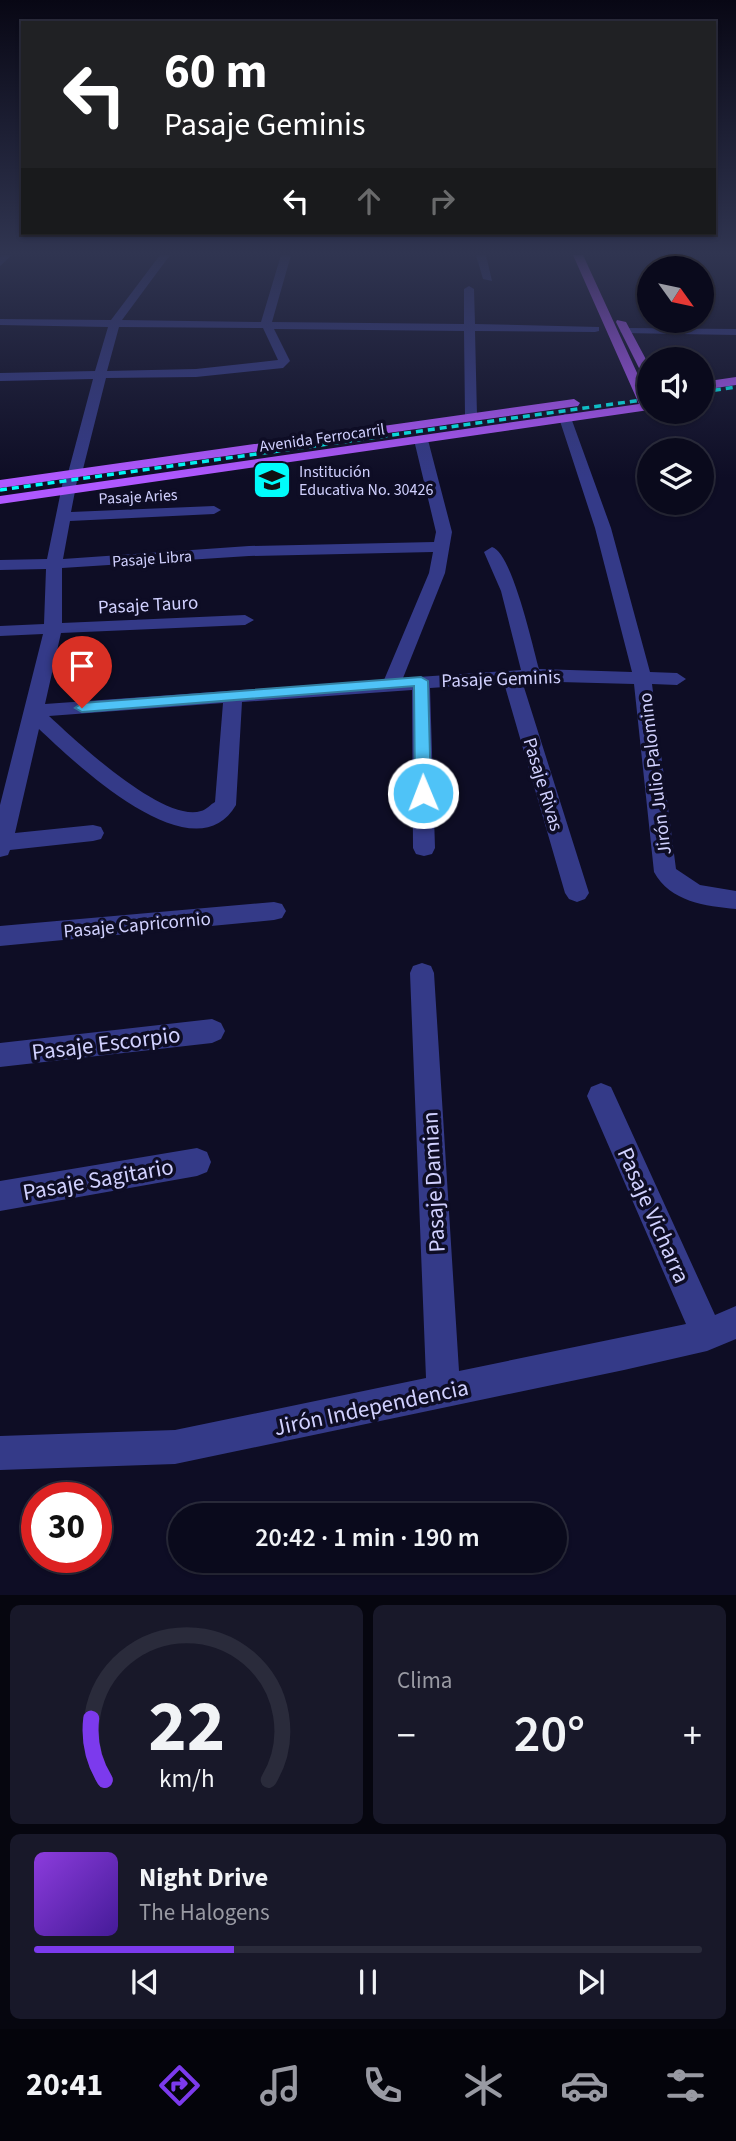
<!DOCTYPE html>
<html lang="es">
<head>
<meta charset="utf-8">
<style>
  :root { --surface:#0a0a1c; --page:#181829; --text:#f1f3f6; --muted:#999aa3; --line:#2a2b3b; --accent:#7c3aed }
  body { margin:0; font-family:"Source Sans 3",sans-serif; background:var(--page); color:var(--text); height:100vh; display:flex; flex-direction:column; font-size:26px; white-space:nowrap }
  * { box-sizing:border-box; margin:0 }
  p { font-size:23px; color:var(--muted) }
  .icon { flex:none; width:38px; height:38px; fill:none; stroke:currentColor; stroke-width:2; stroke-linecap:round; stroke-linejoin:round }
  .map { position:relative; height:1595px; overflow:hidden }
  .panel { display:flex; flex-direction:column; gap:10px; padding:10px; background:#06060f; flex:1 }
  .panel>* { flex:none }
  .banner { position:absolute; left:21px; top:21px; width:695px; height:214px; border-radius:0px; box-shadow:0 2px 5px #0004,0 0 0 2px var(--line); background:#202124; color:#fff; overflow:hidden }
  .needle { width:46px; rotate:123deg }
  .tools { position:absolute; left:637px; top:256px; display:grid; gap:14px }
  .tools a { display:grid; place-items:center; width:77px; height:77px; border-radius:50%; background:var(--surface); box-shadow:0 2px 5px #0004,0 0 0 2px var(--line); font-size:35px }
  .speed { position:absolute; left:21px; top:1482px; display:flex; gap:14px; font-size:35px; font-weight:700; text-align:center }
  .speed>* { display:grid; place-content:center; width:91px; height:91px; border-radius:50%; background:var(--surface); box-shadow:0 2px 5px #0004,0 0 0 2px var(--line); line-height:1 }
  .speed .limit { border:10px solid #d22; background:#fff; color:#111 }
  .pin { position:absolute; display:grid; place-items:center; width:60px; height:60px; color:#fff; margin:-72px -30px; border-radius:50% 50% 50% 0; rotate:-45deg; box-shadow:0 0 7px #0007 }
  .pin .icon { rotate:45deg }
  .me { position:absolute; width:77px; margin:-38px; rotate:359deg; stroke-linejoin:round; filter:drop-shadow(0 0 5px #0008) }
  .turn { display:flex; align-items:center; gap:24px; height:147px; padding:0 28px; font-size:32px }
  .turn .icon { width:91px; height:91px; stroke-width:2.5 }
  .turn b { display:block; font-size:49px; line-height:60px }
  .lanes { display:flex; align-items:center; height:66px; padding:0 28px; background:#0003; justify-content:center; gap:35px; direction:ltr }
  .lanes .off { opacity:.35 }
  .big { font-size:52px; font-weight:600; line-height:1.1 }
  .panel .tile { flex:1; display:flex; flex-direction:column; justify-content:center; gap:10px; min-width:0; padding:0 24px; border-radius:10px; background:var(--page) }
  .panel .dial { align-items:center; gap:0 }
  .dial svg { height:182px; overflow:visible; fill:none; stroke:var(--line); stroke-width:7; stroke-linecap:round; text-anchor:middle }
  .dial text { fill:var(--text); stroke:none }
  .song { display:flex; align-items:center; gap:21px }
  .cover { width:84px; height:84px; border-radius:10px; background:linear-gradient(135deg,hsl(270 70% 55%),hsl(260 70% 35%)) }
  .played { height:7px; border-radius:4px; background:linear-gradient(90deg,var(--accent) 30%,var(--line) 30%) }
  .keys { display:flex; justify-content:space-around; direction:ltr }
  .heat { display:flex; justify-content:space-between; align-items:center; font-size:38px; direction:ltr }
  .panel .tiles { flex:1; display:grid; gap:10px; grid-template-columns:1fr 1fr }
  .tile:last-child { grid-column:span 2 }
  .trip { position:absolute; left:168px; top:1503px; width:399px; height:70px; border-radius:35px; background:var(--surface); box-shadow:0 2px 5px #0004,0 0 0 2px var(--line); font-weight:600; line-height:70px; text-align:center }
  .tabs { display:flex; height:112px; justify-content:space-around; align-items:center; background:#04040b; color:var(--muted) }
  .tabs .icon { width:49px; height:49px }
  .tabs .current { color:var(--accent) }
  .tabs b { font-size:32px; color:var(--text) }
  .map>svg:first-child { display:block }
</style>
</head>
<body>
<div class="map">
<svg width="736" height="1595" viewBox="0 0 736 1595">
  <rect width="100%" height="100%" fill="#0e0d25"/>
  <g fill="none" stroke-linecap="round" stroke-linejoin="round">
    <!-- street -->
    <path fill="#343a88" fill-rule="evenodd" d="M2,255H12L0,266V257Z
      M160,255H170L122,320L261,322L281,255H291L272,322L464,324V289L469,286L474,289L475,324L599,327V331L595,332L475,331L477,416L471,420L465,416L464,331L274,329L290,361L283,368L196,377L106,378L82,473L77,481L71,512L214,506L221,510L214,514L70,521L63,559L249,546L434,542L436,532L414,440L421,436L428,440L452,532L445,573L403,678L521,670L501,591L484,552L492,547C512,552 533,648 539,669L632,672L595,528L559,418L565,414L570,415L611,528L650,672L677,673L686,679L677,685L652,684L676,869L700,885L736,891V909C706,906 670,902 654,872L634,684L522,681L589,893L585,899L577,902L569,899L565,893L504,683L430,688L435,848L432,854L424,856L416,854L413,848L412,690L242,702L236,805C194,878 73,761 39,729L15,833L93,825L101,827L104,833L101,839L93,841L10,850L8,855L0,857V805L43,634L0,636V626L44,624L46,569L0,570V560L47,559L63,481L68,473L93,379L0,381V373L95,371L108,327L0,325V319L111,320ZM119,327L263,328L278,360L196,369L107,371ZM433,552L429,573L384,680L45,704L61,633L245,625L254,620L245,615L62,623V568L249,556ZM223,703L215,802C211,804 206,810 201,811C163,823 76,741 49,716Z
      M476,255H486L492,281L483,279Z
      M626,328L736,329V335L622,333L620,331Z
      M274,902L282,904L286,911L282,918L274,920L0,946V926Z
      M422,963L431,966L434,973L459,1371L686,1324L587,1096L591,1087L601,1083L611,1087L715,1315L736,1306V1339L707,1351L624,1370L175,1464L0,1470V1436L175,1430L426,1378L410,973L413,966Z
      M212,1019L221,1023L225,1031L221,1039L212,1043L0,1067V1043Z
      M197,1148L207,1152L211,1162L207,1172L197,1176L0,1211V1181Z"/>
    <!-- primary -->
    <path fill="#af58ff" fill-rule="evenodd" d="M573,255H583L649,399V410L0,504V496L639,404Z
      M617,320L626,322L649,365V380L643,376L616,322Z
      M736,377V385L702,390V382Z
      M574,399L580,403L578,406L0,488V480Z"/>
    <!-- rail -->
    <path stroke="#00fcfb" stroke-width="3.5" stroke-dasharray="7 5" stroke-linecap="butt" d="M702,392L736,387
      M0,490L649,399"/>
  </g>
  <!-- sky -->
  <linearGradient id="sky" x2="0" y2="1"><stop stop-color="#080714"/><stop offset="0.53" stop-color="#303551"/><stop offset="1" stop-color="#303551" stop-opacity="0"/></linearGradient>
  <rect width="736" height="478" fill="url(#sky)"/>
  <!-- route -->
  <path fill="#4fc3f7" stroke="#337fa1" stroke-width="2" d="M421,677L428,681L431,793L423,798L415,793L414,686L82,712L75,708L82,703Z"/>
  <!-- icons -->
  <defs>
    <g id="school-square" transform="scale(2.0125)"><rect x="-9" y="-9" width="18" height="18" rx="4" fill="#00fcfb" stroke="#0e0d25"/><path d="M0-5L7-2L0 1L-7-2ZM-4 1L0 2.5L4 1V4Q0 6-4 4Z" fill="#111"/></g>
  </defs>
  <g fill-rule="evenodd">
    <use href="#school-square" x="272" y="480"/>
  </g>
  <g text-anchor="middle" stroke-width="7" stroke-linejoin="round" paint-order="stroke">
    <!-- far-street labels -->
    <g font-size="16" fill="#d1d1ff" stroke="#0e0d25">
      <text transform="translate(322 437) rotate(-8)" y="6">Avenida Ferrocarril</text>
      <text transform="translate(138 496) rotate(-3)" y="6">Pasaje Aries</text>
      <text transform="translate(152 558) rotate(-4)" y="6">Pasaje Libra</text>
    </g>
    <!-- far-poi labels -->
    <g font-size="16" fill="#d1d1ff" stroke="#0e0d25" text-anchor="start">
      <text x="299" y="477">Institución<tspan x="299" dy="18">Educativa No. 30426</tspan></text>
    </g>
    <!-- street labels -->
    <g font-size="19" fill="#d1d1ff" stroke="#0e0d25">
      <text transform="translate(148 604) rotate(-3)" y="7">Pasaje Tauro</text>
      <text transform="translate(501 678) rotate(-2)" y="7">Pasaje Geminis</text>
      <text transform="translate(654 774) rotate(-97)" y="7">Jirón Julio Palomino</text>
      <text transform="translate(544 784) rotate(73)" y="7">Pasaje Rivas</text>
      <text transform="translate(137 924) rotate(-5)" y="7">Pasaje Capricornio</text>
    </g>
    <!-- near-street labels -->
    <g font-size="23" fill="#d1d1ff" stroke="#0e0d25">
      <text transform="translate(106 1043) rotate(-7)" y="8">Pasaje Escorpio</text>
      <text transform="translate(98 1179) rotate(-10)" y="8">Pasaje Sagitario</text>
      <text transform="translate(433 1182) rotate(-93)" y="8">Pasaje Damian</text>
      <text transform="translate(654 1215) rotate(66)" y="8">Pasaje Vicharra</text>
      <text transform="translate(371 1407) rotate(-12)" y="8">Jirón Independencia</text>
    </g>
  </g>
</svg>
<div class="tools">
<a><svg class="needle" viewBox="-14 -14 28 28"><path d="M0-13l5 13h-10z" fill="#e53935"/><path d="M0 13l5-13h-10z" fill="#999aa3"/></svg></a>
<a><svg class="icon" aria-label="sound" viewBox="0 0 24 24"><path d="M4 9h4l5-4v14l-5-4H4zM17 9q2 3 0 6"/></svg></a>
<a><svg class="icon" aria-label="layers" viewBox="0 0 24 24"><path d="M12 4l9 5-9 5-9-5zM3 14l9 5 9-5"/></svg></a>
</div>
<div class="speed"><div class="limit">30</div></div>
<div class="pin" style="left:82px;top:708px;background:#d93025"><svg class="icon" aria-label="arrive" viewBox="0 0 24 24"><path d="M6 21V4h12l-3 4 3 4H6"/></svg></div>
<svg class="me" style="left:423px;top:793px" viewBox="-20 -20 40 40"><circle r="17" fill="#4fc3f7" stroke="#fff" stroke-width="3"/><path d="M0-11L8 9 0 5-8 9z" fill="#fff"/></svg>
<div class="trip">20:42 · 1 min · 190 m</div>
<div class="banner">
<div class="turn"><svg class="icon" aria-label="left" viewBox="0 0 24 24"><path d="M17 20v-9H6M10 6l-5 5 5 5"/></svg><div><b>60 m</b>Pasaje Geminis</div></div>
<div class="lanes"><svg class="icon" aria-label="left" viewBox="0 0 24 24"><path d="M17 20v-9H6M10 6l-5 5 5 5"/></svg><svg class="icon off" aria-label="ahead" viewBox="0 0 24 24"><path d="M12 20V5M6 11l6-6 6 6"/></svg><svg class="icon off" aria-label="right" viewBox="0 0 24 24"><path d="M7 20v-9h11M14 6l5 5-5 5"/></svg></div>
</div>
</div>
<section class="panel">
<div class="tiles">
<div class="tile dial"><svg viewBox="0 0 100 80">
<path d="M14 69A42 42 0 1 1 86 69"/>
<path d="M14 69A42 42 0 0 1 8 42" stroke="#7c3aed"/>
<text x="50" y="56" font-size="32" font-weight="700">22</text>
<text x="50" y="72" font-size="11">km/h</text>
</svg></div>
<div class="tile"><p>Clima</p>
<div class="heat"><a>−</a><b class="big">20°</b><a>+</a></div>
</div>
<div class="tile">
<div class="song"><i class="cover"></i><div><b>Night Drive</b><p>The Halogens</p></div></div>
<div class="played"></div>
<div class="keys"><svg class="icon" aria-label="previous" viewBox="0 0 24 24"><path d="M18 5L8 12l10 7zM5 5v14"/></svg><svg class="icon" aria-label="pause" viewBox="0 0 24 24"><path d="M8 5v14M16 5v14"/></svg><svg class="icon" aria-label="next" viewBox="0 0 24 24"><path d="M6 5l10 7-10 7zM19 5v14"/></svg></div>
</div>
</div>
</section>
<nav class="tabs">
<b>20:41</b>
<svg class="icon current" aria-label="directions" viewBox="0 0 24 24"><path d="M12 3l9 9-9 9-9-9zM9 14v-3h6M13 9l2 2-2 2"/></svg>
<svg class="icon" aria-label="music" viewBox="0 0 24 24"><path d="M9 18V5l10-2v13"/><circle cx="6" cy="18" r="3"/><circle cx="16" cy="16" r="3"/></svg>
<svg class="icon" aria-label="phone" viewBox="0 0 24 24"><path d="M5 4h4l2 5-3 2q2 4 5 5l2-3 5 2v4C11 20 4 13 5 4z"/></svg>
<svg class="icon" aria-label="climate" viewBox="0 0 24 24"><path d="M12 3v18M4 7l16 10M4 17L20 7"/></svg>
<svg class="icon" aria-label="car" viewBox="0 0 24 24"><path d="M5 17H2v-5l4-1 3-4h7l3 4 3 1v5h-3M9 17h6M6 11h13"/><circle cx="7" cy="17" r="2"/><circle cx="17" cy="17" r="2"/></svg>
<svg class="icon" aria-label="filters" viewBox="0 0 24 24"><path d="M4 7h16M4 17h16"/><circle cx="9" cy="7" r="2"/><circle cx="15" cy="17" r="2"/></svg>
</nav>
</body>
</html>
